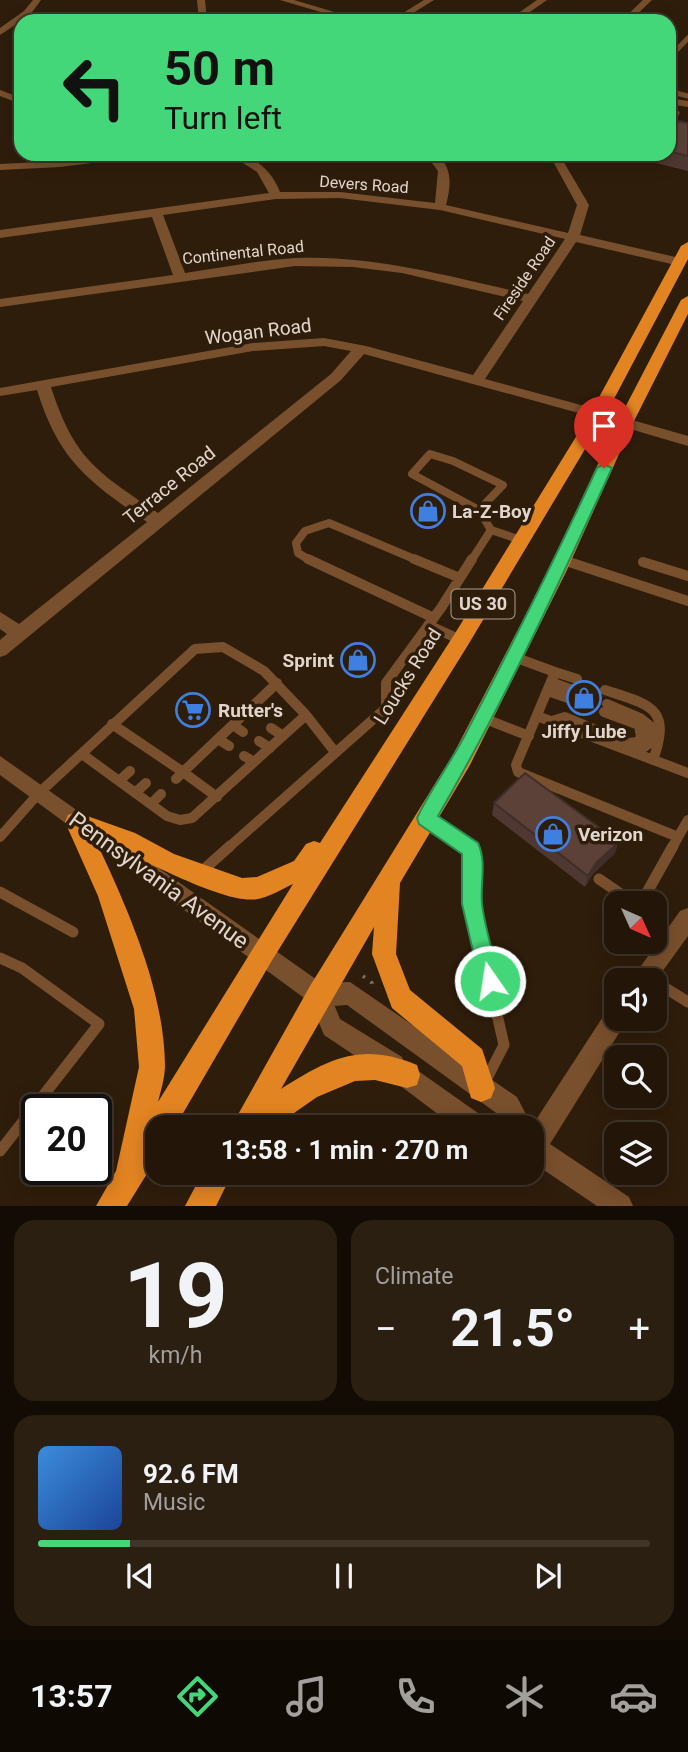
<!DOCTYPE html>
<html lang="en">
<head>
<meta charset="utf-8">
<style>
  :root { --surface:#231608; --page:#2b1f12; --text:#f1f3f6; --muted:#a39f9c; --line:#403529; --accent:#44d77a }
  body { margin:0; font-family:Roboto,sans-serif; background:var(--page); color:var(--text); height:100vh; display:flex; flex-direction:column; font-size:26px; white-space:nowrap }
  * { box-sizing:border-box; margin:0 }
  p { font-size:23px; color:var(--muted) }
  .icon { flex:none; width:38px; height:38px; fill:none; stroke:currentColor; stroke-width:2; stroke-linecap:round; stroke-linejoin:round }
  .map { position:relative; height:1206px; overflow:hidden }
  .drawer { display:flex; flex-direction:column; gap:14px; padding:14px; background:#130c04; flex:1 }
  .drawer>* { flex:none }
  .guide { position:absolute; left:14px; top:14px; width:662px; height:147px; border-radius:21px; box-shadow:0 4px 18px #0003,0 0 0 2px var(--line); background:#44d77a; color:#111; overflow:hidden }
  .needle { width:46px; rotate:135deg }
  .fabs { position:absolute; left:604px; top:891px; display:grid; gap:14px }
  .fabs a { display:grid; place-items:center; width:63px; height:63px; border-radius:14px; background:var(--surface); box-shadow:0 4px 18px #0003,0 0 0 2px var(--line); font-size:35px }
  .speed { position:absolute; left:21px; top:1094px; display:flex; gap:14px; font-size:35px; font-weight:700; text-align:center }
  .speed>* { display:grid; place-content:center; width:91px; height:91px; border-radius:50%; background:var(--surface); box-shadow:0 4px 18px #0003,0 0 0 2px var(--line); line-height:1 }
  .speed .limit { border:4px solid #111; border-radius:10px; background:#fff; color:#111 }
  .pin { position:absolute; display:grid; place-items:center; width:60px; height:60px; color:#fff; margin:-72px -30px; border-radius:50% 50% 50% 0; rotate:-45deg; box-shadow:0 0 7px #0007 }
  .pin .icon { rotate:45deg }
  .me { position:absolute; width:77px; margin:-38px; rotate:347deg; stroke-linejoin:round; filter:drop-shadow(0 0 5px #0008) }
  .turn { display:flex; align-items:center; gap:24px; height:147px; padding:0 35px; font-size:32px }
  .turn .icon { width:91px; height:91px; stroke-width:2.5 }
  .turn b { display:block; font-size:49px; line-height:60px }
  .big { font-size:52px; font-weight:700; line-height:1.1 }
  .drawer .card { flex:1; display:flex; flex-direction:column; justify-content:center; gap:10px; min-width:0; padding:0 24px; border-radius:21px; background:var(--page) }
  .drawer .dial { align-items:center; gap:0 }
  .dial b { font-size:91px; line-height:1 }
  .song { display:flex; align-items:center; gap:21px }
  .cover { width:84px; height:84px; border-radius:10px; background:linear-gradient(135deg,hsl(210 70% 55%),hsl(220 70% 35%)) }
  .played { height:7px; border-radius:4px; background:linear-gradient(90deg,var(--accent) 15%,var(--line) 15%) }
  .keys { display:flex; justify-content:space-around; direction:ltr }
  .heat { display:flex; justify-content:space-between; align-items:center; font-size:38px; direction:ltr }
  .drawer .tiles { flex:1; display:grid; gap:14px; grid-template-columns:1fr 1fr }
  .card:last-child { grid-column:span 2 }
  .trip { position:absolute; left:145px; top:1115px; width:399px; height:70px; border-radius:21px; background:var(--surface); box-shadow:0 4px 18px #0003,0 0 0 2px var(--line); font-weight:700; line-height:70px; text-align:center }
  .tabs { display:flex; height:112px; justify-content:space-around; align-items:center; background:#0e0903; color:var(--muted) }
  .tabs .icon { width:49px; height:49px }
  .tabs .on { color:var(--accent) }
  .tabs b { font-size:32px; color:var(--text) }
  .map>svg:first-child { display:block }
</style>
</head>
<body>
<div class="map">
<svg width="688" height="1206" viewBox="0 0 688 1206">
  <rect width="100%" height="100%" fill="#2f1d0b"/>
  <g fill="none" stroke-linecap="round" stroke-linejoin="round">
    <!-- path -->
    <path stroke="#7e6f60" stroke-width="3.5" stroke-dasharray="2.5 7" stroke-linecap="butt" d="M363,976L372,983L371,986"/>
    <!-- service-far3 -->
    <path stroke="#79502d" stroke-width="5" d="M668,59L688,38
      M668,91L688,96
      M668,111L677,113L668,128"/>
    <!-- service-far2 -->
    <path stroke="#79502d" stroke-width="8" d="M430,454L453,461L503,485L479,510L412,474Z
      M479,510L491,530
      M311,561L298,553L296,543L305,531L329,523L419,561
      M471,561L491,530L521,540"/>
    <!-- service-far1 -->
    <path stroke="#79502d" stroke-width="10" d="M308,559L434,618
      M414,559L460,578
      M563,560L688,601
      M643,562L688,576
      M428,625L461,640
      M514,657L555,672L516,765L518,772L678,837L688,820
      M555,672L577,679
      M551,682L572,690
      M605,690C650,705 672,707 653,760
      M548,691L568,698
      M607,704L640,718L650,726V743L636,753
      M537,716L688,773
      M483,718L529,736
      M552,721L565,717L628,743L638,742L641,737L639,725L604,712
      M112,724L183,772L277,683
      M233,725L243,732
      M271,728L283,736
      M218,739L229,746
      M259,741L270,748
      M82,754L167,816L180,820L192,818L306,715
      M244,756L254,762
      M176,779L183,772L217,797
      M119,781L130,771
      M135,793L146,783
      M151,804L161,794
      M426,818L469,848
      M0,837L39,793L195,649L223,647L264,671L306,715L335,752
      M228,848L386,708V683L441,608L472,559
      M672,848L678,837"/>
    <!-- service -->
    <path stroke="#79502d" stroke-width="11" d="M467,846L471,849L472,904L504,1045L485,1082
      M201,872L230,846
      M599,879L634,903
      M0,892L73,932
      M641,903L673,846
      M654,928L668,946
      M0,958L22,968L99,1024L0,1151
      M654,981L688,1002"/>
    <!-- minor -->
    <path fill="#79502d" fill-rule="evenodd" d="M33,0H41L30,15L0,35V28L24,11Z
      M197,0H205L207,21H199Z
      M280,0H294L365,21H351Z
      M424,0H434L400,21H390Z
      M537,0H547L517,21H507Z
      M643,0H652L630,21H621Z
      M0,90L21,98V104L0,96Z
      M668,98L688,101V107L668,104Z
      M113,154H144L139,157L60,167L0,170V164L60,161Z
      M229,154C253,154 271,169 280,192H340L435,203L438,171L425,154H437C453,169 451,185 446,205L568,233L577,205L549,154H559L589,205L580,235L684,259L686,262L680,266L576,242L485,379L603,411L605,414L603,417H593L364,354L341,380L6,655L0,657V640L7,634L0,629V612L19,624L147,522C88,481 59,461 37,390L0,396V388L253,343L324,338L366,346L473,375L523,301L402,273L353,267L295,266L0,307V299L173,275L152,217L0,238V230L269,193L257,172ZM340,198L440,210L565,239L528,294C451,277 376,255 296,258C259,260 222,268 185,273L163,215L276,199ZM324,346L351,351L331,374L158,513C97,472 74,459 51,387L253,351Z
      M625,418L688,436V446L620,426L618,423Z
      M688,908V936L654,983V980H631L680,911Z
      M350,982L517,1097L532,1126L608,1009L616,1005V1018H627L624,1025L550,1144L629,1197L633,1206H597L532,1162V1127H506L499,1115L347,1005L319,1007L311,1003L307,995L311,987L319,983Z
      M407,1063L485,1118L489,1127H455L398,1084L395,1075L398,1066Z"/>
    <!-- tertiary -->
    <path fill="#79502d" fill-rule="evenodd" d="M0,756L327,987L340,1019L402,1057L405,1066L402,1075L393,1078L384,1075L324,1035L311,1003L0,775Z"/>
    <!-- trunk -->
    <path fill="#e28422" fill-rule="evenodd" d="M688,242V259L606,414L468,645L271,962L175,1127H158V1156L127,1206H96L116,1171L139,1067L134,1009L98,896L65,822L68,815L76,812L135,833L174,854L242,878L257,877L294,861L306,844L314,841L320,843L454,635L590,414L681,246ZM95,839C132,852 223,906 258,899C269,897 282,889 293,884L158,1102C161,1090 165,1077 165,1065C164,989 127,907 95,839Z
      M688,296V314L633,423L566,572L470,765L400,883L396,954L410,990L482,1049L495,1088L491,1098L481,1102L471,1098L462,1066L392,1008L372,954L374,927L281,1089C330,1058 361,1042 417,1065L420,1075L417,1085L407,1088L375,1080L355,1081L317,1097L274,1127H231L310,986L454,753L548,572L617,423L681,300Z
      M203,1172H233L216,1206H185Z"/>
  </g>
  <!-- wall -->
  <path fill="#4f3831" d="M688,123V171L656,163L658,154H668V136Z
    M494,803L615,853L593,874L585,887L492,815Z"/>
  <!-- shaded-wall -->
  <path fill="#402e28" d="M619,842L615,853L593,874L585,887L588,876L596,863Z"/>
  <!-- building -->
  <path fill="#5c4139" stroke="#402e28" stroke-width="2" d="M679,121L688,123V156L668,151V136Z
    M525,773L619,842L596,863L588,876L494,803Z"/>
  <!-- route -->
  <path fill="#44d77a" stroke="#2c8c4f" stroke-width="2" d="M604,464L612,468C558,586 503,704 438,816L478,843C487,863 480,883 482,904C485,929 494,956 500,981L497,988L490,991L483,988L480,981L462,904V854L419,824L417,818C430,790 450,764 465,735C511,647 555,559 597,468Z"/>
  <!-- icons -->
  <defs>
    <g id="shop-ring" transform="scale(1.75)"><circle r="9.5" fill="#2f1d0b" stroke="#3f7fe0" stroke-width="1.5"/><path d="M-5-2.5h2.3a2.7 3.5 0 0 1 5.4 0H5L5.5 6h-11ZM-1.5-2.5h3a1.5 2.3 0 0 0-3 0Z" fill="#3f7fe0"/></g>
    <g id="supermarket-ring" transform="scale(1.75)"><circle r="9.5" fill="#2f1d0b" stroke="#3f7fe0" stroke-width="1.5"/><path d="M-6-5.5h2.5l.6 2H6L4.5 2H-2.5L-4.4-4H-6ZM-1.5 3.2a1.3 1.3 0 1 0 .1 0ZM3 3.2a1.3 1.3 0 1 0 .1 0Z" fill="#3f7fe0"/></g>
  </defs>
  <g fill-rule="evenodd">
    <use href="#shop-ring" x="428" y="511"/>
    <use href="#shop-ring" x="358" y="660"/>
    <use href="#shop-ring" x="584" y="698"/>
    <use href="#supermarket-ring" x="193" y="710"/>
    <use href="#shop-ring" x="553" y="834"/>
  </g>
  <g text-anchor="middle" stroke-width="7" stroke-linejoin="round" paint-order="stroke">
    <!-- far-street labels -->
    <g font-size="16" fill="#e2d5cb" stroke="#2f1d0b">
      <text transform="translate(364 184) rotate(4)" y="6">Devers Road</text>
      <text transform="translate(243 252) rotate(-6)" y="6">Continental Road</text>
      <text transform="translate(524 278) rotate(-56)" y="6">Fireside Road</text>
    </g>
    <!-- shield labels -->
    <rect fill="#2f1d0b" stroke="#ac9e91" stroke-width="2" x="451.5" y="589.5" width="63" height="29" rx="5"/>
    <g font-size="18" font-weight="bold" fill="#e2d5cb">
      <text x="483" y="610">US 30</text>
    </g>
    <!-- street labels -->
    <g font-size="19" fill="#e2d5cb" stroke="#2f1d0b">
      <text transform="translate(258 331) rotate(-7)" y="7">Wogan Road</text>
      <text transform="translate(169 485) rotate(-39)" y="7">Terrace Road</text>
      <text transform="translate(407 676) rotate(-58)" y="7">Loucks Road</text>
    </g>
    <!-- poi labels -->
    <g font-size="19" font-weight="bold" fill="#e2d5cb" stroke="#2f1d0b" text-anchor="start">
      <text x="452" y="518">La-Z-Boy</text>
      <text x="334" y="667" text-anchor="end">Sprint</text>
      <text x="218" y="717">Rutter's</text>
      <text x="584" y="738" text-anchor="middle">Jiffy Lube</text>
      <text x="578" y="841">Verizon</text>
    </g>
    <!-- near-street labels -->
    <g font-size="23" fill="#e2d5cb" stroke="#2f1d0b">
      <text transform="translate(159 880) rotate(36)" y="8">Pennsylvania Avenue</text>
    </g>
  </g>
</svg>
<div class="fabs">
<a><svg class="needle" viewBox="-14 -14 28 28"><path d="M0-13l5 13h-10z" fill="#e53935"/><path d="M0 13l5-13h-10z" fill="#a39f9c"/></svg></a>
<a><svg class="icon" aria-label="sound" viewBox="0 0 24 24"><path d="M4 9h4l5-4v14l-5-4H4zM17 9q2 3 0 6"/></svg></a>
<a><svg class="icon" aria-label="search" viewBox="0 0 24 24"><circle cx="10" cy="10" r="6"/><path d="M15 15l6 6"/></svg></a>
<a><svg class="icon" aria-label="layers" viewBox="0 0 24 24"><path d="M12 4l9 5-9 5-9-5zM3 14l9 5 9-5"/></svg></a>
</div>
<div class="speed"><div class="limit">20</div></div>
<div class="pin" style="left:604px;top:468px;background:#d93025"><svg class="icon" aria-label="arrive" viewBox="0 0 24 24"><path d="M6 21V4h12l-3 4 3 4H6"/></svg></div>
<svg class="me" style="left:490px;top:981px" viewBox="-20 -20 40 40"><circle r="17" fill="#44d77a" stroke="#fff" stroke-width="3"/><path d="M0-11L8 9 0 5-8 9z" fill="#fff"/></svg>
<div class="trip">13:58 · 1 min · 270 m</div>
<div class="guide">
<div class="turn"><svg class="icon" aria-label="left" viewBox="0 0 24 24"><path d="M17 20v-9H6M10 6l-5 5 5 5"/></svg><div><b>50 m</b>Turn left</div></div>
</div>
</div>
<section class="drawer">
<div class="tiles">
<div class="card dial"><b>19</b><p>km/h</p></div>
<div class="card"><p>Climate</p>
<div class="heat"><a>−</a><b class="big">21.5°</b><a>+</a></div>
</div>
<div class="card">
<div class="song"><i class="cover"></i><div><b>92.6 FM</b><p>Music</p></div></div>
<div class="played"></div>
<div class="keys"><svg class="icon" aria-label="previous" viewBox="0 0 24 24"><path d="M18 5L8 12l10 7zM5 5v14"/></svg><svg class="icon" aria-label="pause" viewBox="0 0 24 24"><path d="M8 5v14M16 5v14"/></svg><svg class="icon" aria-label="next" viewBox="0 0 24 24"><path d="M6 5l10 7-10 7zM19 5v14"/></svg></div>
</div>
</div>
</section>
<nav class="tabs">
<b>13:57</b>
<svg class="icon on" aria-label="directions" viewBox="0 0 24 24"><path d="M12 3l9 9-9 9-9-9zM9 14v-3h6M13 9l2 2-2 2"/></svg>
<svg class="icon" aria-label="music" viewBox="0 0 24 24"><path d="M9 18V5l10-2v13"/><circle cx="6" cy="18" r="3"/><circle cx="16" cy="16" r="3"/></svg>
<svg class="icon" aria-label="phone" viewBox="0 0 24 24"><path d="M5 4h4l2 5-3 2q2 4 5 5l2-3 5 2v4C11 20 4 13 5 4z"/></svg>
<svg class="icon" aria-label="climate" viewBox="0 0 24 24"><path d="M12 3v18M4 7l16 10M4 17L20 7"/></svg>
<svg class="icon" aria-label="car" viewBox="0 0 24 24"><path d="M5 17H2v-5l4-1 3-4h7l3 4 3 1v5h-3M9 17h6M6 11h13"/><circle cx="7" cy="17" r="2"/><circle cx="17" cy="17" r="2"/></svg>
</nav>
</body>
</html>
